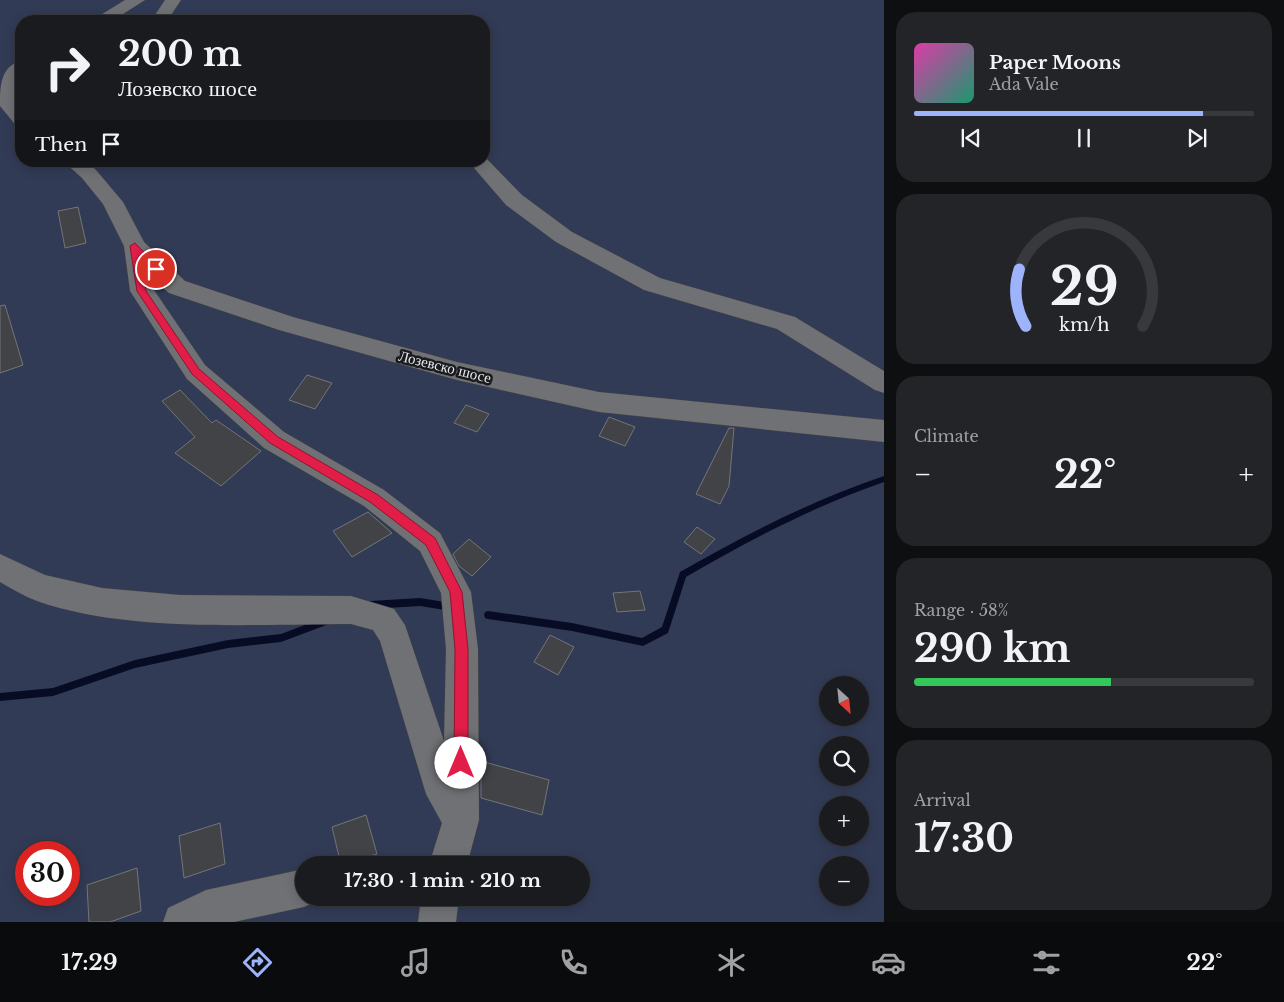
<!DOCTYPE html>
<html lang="en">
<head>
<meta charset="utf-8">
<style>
  :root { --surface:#1a1b1e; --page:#232427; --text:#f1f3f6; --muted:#9fa1a4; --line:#38393c; --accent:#9db4fd }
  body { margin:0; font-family:"Libre Baskerville",serif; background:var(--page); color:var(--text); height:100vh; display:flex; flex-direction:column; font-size:19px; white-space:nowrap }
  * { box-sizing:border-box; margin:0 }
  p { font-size:16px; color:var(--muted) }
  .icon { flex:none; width:28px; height:28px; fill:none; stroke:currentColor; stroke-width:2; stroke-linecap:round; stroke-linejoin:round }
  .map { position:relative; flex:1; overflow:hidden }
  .side { display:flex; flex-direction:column; gap:12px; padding:12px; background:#0e0f10; width:400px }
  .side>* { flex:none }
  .banner { position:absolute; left:15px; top:15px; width:475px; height:152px; border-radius:20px; box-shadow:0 2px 12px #0003,0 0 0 1px var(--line); background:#1a1b1e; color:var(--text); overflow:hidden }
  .needle { width:32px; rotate:153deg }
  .controls { position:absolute; left:819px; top:676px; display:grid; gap:10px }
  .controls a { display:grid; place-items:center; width:50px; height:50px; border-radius:50%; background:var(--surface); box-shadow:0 2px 12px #0003,0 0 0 1px var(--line); font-size:25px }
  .speed { position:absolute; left:15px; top:841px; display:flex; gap:10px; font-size:25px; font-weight:700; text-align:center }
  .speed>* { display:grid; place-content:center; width:65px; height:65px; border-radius:50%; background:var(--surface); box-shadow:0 2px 12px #0003,0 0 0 1px var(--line); line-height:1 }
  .speed .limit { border:8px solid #d22; background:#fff; color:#111 }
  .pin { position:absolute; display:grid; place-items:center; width:42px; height:42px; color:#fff; margin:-21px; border:2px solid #fff; border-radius:50%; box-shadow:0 1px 5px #0007 }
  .me { position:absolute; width:55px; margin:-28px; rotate:0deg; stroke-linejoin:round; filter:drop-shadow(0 0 4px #0008) }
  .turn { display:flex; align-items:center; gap:18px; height:105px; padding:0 20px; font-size:22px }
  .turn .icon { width:65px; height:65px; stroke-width:2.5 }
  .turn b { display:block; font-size:35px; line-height:42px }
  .then { display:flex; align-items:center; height:48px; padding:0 20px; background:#0003; gap:10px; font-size:19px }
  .big { font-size:38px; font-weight:800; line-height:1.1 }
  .side .tile { flex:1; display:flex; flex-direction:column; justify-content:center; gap:8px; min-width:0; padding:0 18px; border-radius:20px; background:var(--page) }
  .side .dial { align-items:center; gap:0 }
  .dial svg { height:130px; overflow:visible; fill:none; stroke:var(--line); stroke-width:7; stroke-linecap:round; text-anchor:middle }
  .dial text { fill:var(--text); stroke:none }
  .song { display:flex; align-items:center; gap:15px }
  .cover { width:60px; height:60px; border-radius:8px; background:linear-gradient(135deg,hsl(320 70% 55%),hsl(160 70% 35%)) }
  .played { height:5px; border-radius:2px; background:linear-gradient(90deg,var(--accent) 85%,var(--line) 85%) }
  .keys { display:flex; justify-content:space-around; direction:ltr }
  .heat { display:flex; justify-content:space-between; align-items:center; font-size:28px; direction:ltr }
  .charge { height:8px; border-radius:4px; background:linear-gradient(90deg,#34c759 58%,var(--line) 0) }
  .trip { position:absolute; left:295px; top:856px; width:295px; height:50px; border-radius:25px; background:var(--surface); box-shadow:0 2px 12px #0003,0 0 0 1px var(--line); font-weight:800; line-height:50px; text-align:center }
  .dock { display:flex; height:80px; justify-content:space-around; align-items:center; background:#0a0b0c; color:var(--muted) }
  .dock .icon { width:35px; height:35px }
  .dock .current { color:var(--accent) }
  .dock b { font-size:22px; color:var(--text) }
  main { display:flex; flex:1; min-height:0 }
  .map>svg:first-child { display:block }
</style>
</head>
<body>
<main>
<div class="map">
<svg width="884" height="922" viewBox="0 0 884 922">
  <rect width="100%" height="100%" fill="#232428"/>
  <!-- green -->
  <path fill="#323b56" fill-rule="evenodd" d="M0,0H884V922H0ZM21,21H484V161H21ZM828,685H860V718H828ZM828,745H860V778H828ZM828,805H860V838H828ZM26,852H69V895H26ZM304,865H581V898H304ZM828,865H860V898H828Z"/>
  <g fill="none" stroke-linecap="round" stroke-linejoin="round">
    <!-- stream -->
    <path fill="#070c24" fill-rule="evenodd" d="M884,476V482C814,506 750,540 686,577L668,633L643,646L572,631L488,619L485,618L484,615L485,612L488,611L572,623L642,638L662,627L680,572C746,534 811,501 884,476Z
      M420,598L445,602L448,603L449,606L448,609L445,610L420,606L370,609L367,608L366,605L367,602L370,601Z
      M326,617L329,618L330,621L329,624L281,642L228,648L135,668L53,696L0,701V693L53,688L135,660L228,640L281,634Z"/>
  </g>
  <!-- building -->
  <path fill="#414346" stroke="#737579" d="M78,207L86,243L65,248L58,211Z
    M5,305L23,365L0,373V306Z
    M307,375L332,383L315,409L289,400Z
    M180,390L212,423L216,420L261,451L221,486L175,453L195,437L162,401Z
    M466,405L489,414L477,432L454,423Z
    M609,417L635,427L625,446L599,436Z
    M729,428H734L729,486L720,504L696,494Z
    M368,512L392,533L352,557L333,531Z
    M697,527L715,539L701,554L684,542Z
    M469,539L491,557L472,576L459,566L453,554Z
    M640,591L645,610L617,612L613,593Z
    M550,635L574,647L558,675L534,662Z
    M481,761L549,780L542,815L481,798Z
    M366,815L377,854L341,865L332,827Z
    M220,823L225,864L184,878L179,836Z
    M137,868L141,911L110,922H89L87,885Z"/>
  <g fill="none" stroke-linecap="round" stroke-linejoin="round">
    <!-- street casing -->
    <g stroke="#404144" stroke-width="1">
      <path id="street" d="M125,0H145L112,21H91Z
        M165,0H181L167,21H151Z
        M21,61V76L15,93L21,109V125L14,123L0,106C0,88 0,66 21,61Z
        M484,156L522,195L572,232L660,278L795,317L884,371V393L875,390L777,329L644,290L556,242L506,205L468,161H484Z
        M63,161H86L96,170L123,202L144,242L185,281L293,317L457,362L599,392L884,420V442L599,412L457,380L279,330L169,293L151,278L154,290L205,365L284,432L384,490L440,533L471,592L478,649L479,820L467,865H429L442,823L426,794L380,641L373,630L351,624C255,624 128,633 37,601C24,596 12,589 0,582V554L45,575L102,588L180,595L351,596L394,609L405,625L444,741L446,649L441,593L420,551L364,506L264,448L187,379L130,291L124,246L103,204L82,178Z
        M304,869V898H319L317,901L304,907L234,922H163L168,908L206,890Z
        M421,898H459L456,922H418Z"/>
    </g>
    <!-- street -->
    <use href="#street" fill="#6f7175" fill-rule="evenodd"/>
  </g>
  <!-- route -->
  <path fill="#e11d48" stroke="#92132f" d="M135,243L160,269L159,271H152L142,259L146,291L199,369L278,437L378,495L435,538L462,592L468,649V763L466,768L461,770L456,768L454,763L455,649L450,592L426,545L370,502L270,443L192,374L137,291L130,246Z"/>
  <g text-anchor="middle" stroke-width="5" stroke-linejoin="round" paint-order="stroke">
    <!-- street labels -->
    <g font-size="15" fill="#e6e7e9" stroke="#1a1b1e">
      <text transform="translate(445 367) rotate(14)" y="5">Лозевско шосе</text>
    </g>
  </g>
</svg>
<div class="controls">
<a><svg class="needle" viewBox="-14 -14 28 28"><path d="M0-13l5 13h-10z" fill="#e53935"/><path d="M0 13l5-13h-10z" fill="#9fa1a4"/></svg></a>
<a><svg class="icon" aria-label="search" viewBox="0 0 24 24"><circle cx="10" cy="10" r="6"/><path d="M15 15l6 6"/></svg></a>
<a>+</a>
<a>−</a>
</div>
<div class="speed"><div class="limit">30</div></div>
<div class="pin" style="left:156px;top:269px;background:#d93025"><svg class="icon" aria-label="arrive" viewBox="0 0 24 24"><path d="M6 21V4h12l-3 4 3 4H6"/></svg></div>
<svg class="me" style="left:461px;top:763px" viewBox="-20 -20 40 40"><circle r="19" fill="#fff"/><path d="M0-13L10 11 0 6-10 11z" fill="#e11d48"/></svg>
<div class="trip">17:30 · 1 min · 210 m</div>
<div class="banner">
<div class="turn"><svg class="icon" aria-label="right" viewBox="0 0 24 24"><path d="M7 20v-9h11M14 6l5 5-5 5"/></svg><div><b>200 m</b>Лозевско шосе</div></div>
<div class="then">Then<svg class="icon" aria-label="arrive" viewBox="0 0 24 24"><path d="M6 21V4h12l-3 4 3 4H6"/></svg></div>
</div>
</div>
<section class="side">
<div class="tile">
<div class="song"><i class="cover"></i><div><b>Paper Moons</b><p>Ada Vale</p></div></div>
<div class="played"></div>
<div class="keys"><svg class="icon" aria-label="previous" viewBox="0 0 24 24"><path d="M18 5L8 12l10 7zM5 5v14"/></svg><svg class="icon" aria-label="pause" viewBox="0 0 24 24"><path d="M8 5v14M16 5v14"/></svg><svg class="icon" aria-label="next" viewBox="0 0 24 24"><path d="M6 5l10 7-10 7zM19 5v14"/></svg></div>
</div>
<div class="tile dial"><svg viewBox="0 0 100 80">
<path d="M14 69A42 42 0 1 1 86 69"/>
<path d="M14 69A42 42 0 0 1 10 34" stroke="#9db4fd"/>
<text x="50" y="56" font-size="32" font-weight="700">29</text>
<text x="50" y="72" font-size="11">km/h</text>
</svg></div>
<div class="tile"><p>Climate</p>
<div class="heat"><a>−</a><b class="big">22°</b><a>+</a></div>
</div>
<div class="tile"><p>Range · 58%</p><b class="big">290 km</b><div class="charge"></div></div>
<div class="tile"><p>Arrival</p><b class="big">17:30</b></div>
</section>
</main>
<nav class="dock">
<b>17:29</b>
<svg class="icon current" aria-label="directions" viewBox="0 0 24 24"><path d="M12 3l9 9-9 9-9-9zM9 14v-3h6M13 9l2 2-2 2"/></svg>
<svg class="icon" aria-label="music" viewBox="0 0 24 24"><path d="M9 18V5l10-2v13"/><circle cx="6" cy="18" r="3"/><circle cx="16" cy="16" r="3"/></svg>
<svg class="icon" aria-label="phone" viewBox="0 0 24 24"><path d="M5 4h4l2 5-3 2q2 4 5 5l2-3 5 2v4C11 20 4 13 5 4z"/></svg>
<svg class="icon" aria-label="climate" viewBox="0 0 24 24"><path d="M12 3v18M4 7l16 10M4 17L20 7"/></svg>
<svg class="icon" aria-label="car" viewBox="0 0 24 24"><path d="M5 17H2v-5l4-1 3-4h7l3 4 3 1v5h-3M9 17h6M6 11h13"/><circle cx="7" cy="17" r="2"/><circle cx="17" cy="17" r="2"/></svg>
<svg class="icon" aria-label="filters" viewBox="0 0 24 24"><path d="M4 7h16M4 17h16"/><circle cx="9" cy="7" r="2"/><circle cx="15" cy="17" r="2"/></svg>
<b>22°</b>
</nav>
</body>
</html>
